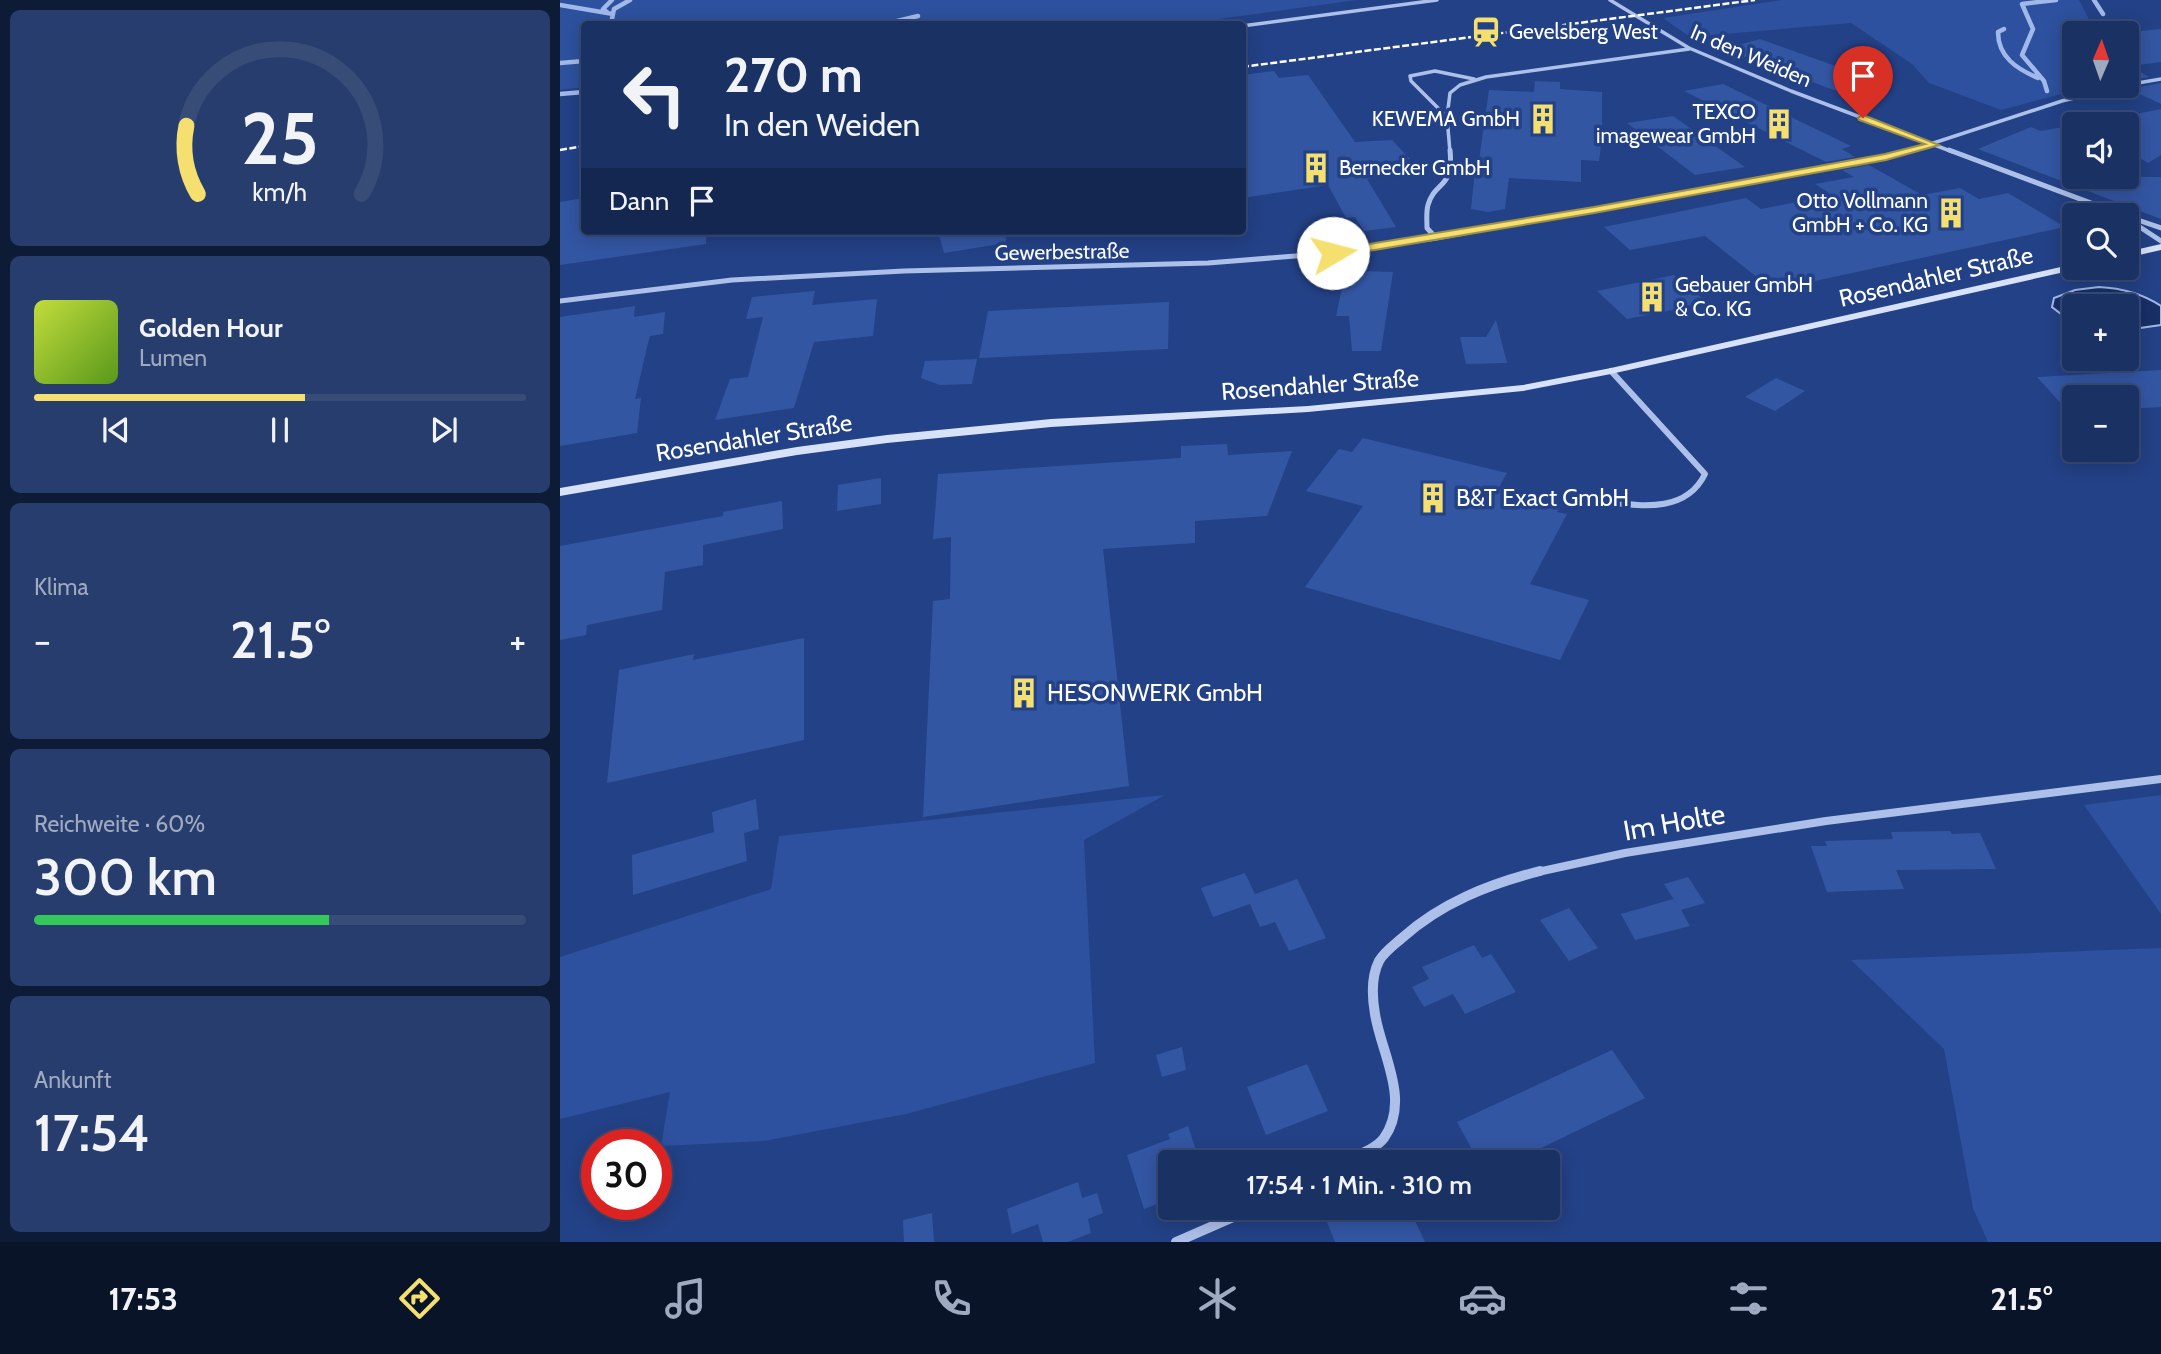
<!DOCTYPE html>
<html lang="de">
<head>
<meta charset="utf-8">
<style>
  :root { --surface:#1a3164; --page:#273d6d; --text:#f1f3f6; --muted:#9fa9bf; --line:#384c78; --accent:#f4df6f }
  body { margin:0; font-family:Cabin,sans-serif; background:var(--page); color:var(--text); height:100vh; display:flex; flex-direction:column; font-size:26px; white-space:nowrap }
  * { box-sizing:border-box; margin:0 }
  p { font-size:23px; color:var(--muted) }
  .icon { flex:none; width:38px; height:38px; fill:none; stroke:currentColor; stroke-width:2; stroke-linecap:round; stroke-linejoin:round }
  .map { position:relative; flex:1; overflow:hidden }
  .side { display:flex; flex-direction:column; gap:10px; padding:10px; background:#0e1b37; width:560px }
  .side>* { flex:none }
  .hud { position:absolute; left:21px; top:21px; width:665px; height:214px; border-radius:7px; box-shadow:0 4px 18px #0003,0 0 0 2px var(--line); background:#1a3164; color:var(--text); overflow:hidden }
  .needle { width:46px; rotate:2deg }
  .fabs { position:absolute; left:1502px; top:21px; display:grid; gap:14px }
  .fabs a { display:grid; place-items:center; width:77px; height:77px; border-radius:7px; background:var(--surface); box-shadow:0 4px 18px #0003,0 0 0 2px var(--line); font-size:35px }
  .speed { position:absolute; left:21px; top:1129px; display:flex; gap:14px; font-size:35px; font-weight:700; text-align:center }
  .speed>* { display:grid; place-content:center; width:91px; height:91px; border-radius:50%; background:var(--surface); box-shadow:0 4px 18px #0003,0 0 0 2px var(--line); line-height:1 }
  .speed .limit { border:10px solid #d22; background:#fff; color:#111 }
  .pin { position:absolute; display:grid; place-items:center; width:60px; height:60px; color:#fff; margin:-72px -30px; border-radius:50% 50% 50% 0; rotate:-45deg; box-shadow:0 0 7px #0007 }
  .pin .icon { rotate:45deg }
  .me { position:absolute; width:77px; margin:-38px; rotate:82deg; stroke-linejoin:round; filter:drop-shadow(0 0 5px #0008) }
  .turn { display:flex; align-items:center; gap:24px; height:147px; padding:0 28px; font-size:32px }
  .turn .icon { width:91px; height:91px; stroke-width:2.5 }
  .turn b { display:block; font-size:49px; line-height:60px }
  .then { display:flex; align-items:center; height:66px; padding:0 28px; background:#0003; gap:14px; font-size:26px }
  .big { font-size:52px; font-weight:600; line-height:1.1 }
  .side .widget { flex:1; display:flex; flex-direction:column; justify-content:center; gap:10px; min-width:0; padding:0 24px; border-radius:10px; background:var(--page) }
  .side .dial { align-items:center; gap:0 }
  .dial svg { height:182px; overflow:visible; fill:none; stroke:var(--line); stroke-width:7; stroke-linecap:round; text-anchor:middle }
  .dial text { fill:var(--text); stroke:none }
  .song { display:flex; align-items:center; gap:21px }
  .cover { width:84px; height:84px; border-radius:10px; background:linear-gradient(135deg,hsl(70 70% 55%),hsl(90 70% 35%)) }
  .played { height:7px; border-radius:4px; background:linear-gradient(90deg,var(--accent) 55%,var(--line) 55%) }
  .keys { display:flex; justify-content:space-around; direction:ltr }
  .heat { display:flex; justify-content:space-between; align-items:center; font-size:38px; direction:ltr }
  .charge { height:10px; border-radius:5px; background:linear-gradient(90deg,#34c759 60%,var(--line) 0) }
  .trip { position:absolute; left:598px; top:1150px; width:402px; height:70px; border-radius:7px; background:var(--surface); box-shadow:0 4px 18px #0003,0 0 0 2px var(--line); font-weight:600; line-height:70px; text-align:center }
  .menu { display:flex; height:112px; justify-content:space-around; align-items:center; background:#0a1428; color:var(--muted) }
  .menu .icon { width:49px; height:49px }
  .menu .active { color:var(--accent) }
  .menu b { font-size:32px; color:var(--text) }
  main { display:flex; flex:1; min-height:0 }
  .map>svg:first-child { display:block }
</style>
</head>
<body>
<main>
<section class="side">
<div class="widget dial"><svg viewBox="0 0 100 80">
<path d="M14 69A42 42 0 1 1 86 69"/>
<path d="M14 69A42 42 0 0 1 9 39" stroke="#f4df6f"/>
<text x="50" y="56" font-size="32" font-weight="700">25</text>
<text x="50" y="72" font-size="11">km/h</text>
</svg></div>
<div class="widget">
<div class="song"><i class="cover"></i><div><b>Golden Hour</b><p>Lumen</p></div></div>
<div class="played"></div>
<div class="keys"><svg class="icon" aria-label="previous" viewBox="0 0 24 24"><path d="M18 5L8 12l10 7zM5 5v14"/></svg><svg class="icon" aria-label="pause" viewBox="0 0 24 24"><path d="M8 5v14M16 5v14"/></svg><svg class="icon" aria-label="next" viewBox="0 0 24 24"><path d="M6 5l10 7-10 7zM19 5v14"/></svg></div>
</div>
<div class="widget"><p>Klima</p>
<div class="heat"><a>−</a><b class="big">21.5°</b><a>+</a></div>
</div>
<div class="widget"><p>Reichweite · 60%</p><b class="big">300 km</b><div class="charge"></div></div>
<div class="widget"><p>Ankunft</p><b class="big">17:54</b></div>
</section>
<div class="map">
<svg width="1601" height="1242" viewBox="0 0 1601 1242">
  <rect width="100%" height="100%" fill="#234186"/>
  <!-- green -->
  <path fill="#2d519e" d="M0,0H797L622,24H24V87L0,90Z
    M1222,0H1519L1536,33H1514V86H1531L1441,110L1369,83L1352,64L1291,23L1130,37L1103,18Z
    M605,795L524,840L535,1063L346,1114L204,1141L101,1146L110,1092L0,1119V957L211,889L219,836Z
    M1601,795V914L1524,805Z
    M1601,948V1242H1428L1413,1208L1384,1049L1291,960Z"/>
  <!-- water -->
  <path fill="#182f66" stroke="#a1b9ea" stroke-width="2" d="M1539,287C1560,288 1583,294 1601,306V325L1566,330V306H1514V324L1492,307L1494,298L1515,290Z"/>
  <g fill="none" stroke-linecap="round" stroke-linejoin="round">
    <!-- stream -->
    <path stroke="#a1b9ea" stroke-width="4.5" d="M1534,0L1543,14
      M0,5L53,14
      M47,12L43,9L52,0
      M51,24L54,9L70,0
      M325,24L358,16
      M1444,29L1438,32C1438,57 1457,69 1478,78
      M0,63L24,61
      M1487,91L1484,81L1462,55L1473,29L1462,4L1496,0
      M0,94L24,92"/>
  </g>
  <!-- building -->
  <path fill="#3356a3" d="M1601,29V62L1570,66L1589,77L1566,81V33H1562Z
    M1200,39L1326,84L1290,96L1164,49Z
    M714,71L719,78L748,75L795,142L832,140L850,159L825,162L836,175L807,179L836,227L804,231L795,217L786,218L768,185L682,198V75Z
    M975,81L1000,82V89L1042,92V138L1039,161L1021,160V182L949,178L945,209L928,212L911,209L916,160H919L929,90L974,92Z
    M1601,83V104L1569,89Z
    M1163,84L1291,146L1282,149L1295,157L1266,162L1124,91Z
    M1601,109V155L1588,163L1566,150V116Z
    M1113,116L1185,167L1135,175L1067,123Z
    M1514,125V177H1601V219L1418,149L1471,127L1481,131Z
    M1309,165L1362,195L1400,188L1419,199L1448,193L1505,227L1213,290L1145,236L1070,250L1044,227L1186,198L1201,209L1272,195L1255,184L1294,177L1282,170Z
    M24,198V231H146V244L0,265V202Z
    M378,231H445L446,243L384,253Z
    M799,271L833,272L821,351H792L789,316H776L785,273H799Z
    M1114,275L1148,303L1067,319L1037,291Z
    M255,291L252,305L317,299L313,336L254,342L234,408L155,420L170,379L188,377L203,317L186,319L192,297Z
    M609,302L608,349L419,358L428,311Z
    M75,306L74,317L105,312L103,334L90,336L88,343L75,399L81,398L77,433L0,446V317Z
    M936,320L947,363L906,364L900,337H926Z
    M417,359L412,384L380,385L361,378L365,361Z
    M1601,370V407L1566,409V397H1514V418L1477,377Z
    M1216,378L1245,391L1215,411L1185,397Z
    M803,438L947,473L938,489L1001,505L997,512L1007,514L970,584L1029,600L1000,660L745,587L803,506L746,491L779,449L792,452Z
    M667,444L668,455L732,451L707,516L635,521V543L543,549L569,786L363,817L373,601L390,599L391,537L373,539L378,474L621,458V446Z
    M321,478V504L277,511L278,485Z
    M222,501L223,529L143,545V565L105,572L102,610L27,625L26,635L0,640V546L163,516V512Z
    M244,638V740L47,783L59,670L134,654L133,660Z
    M196,799L199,829L184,833L187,861L73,895L72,855L154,832L152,812Z
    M1390,831L1392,834L1420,833L1436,869L1336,870L1344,889L1267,892L1251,846H1267L1265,841L1333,839L1331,832Z
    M685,873L695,894L737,879L766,938L729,951L715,922L700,927L690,904L653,917L641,888Z
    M1128,877L1145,903L1121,910L1130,926L1075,940L1061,914L1113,899L1118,906L1104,884Z
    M1009,908L1038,948L1009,961L980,920Z
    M914,945L922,958L931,954L956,992L905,1014L893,994L864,1007L852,987L869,979L862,967Z
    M622,1047L626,1070L602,1077L596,1055Z
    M1052,1050L1085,1098L952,1162H919L897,1122Z
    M747,1064L768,1111L706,1135L687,1087Z
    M628,1126L638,1156L621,1162H611V1199L584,1209L567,1155L610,1139L608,1134Z
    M518,1182L522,1198L537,1193L543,1213L528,1219L531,1233L508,1242H483L478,1224L452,1234L447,1209Z
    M802,1208H849L865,1242H775L767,1222Z
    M372,1213L374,1242H344L343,1220Z"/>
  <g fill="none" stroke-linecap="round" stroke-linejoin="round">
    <!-- minor-far4 -->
    <path stroke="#adc0e9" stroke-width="3.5" d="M1050,0L1129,48L1231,91L1393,152
      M682,26L877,0
      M1566,85L1601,79
      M887,117L851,81L850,76L875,71L914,79
      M890,152L887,117L890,93L900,85L926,77L1129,49
      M1346,152L1502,101L1562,86"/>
    <!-- minor-far3 -->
    <path stroke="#adc0e9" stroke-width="5" d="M1389,150L1563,215
      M1566,216L1601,228
      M1566,218L1601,241
      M876,238L867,228C867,221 866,212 868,205C875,180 894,190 890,150
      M0,301L172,280L344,271L648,263L773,253L876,238L1326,157L1352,150"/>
    <!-- minor-far2 -->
    <path stroke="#adc0e9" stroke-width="6" d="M1045,502C1082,506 1126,513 1145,474L1051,371"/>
    <!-- minor-far1 -->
    <path stroke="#adc0e9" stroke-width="8" d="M973,873L1065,853L1266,821L1601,779"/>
    <!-- minor -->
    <path stroke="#adc0e9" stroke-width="10" d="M783,1162C796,1155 815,1150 824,1138C851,1100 821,1053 815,1014C812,997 811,977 819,961C824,952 834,945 842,938C881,903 929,884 980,871
      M616,1242L694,1208"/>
    <!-- secondary -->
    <path fill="#d7e1f7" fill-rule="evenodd" d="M1601,244V250L1566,258V252Z
      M1514,264V268L1518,269L1051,374L963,391L748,412L491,427L327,443L237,455L0,496V488L237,447L327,435L491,419L748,406L963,385L1051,368Z"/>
    <!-- rail -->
    <path stroke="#fff" stroke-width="2.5" stroke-dasharray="7 2.5" stroke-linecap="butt" d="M682,67L1195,0
      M0,150L24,146"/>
  </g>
  <!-- route -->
  <path fill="#f4df6f" stroke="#9f9148" stroke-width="2" d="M1303,115L1379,145L1326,160L1034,213L773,257L767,253L773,250L1034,207L1325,154L1365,144L1299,120L1298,118Z"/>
  <!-- icons -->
  <defs>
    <g id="station-bare" transform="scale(2.415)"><path d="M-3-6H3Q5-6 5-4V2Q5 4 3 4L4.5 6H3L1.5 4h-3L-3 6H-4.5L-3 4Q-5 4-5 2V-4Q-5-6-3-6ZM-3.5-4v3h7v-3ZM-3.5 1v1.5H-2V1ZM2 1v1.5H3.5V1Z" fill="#f4df6f" stroke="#234186" stroke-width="2.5" paint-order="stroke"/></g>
    <g id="building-bare" transform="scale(2.415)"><path d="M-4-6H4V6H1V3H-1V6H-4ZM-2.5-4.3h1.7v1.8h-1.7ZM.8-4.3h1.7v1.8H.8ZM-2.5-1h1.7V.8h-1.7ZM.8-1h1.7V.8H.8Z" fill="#f4df6f" stroke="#234186" stroke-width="2.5" paint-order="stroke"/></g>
  </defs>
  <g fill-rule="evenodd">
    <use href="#station-bare" x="926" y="32"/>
    <use href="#building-bare" x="983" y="119"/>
    <use href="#building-bare" x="1219" y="124"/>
    <use href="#building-bare" x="756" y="168"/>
    <use href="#building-bare" x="1391" y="213"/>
    <use href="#building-bare" x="1092" y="297"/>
    <use href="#building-bare" x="873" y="498"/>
    <use href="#building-bare" x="464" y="693"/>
  </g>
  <g text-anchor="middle" stroke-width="7" stroke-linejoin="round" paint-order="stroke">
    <!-- far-poi labels -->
    <g font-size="21" fill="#fff" stroke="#234186" text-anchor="start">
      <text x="949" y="39">Gevelsberg West</text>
      <text x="1196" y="119" text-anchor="end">TEXCO<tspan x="1196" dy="24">imagewear GmbH</tspan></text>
      <text x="960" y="126" text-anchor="end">KEWEMA GmbH</text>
      <text x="779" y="175">Bernecker GmbH</text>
      <text x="1368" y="208" text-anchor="end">Otto Vollmann<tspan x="1368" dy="24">GmbH + Co. KG</tspan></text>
      <text x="1115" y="292">Gebauer GmbH<tspan x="1115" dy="24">&amp; Co. KG</tspan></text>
    </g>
    <!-- far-street labels -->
    <g font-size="21" fill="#fff" stroke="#234186">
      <text transform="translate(1191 56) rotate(23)" y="7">In den Weiden</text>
      <text transform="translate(502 252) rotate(-1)" y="7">Gewerbestraße</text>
    </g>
    <!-- street labels -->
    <g font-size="24" fill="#fff" stroke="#234186">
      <text transform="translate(1376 277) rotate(-13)" y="8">Rosendahler Straße</text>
      <text transform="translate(760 385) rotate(-4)" y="8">Rosendahler Straße</text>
      <text transform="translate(194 438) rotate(-9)" y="8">Rosendahler Straße</text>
    </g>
    <!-- poi labels -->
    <g font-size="24" fill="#fff" stroke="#234186" text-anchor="start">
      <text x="896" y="506">B&amp;T Exact GmbH</text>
      <text x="487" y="701">HESONWERK GmbH</text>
    </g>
    <!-- near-street labels -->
    <g font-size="28" fill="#fff" stroke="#234186">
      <text transform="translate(1114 822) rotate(-10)" y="10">Im Holte</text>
    </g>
  </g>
</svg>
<div class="fabs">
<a><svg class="needle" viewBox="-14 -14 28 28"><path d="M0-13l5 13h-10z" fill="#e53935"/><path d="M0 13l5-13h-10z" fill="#9fa9bf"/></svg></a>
<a><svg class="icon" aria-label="sound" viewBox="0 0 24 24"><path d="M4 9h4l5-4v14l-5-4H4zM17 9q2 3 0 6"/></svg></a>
<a><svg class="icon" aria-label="search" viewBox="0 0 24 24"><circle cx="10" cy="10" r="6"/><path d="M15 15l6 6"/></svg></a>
<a>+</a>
<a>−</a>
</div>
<div class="speed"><div class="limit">30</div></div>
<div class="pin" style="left:1303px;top:118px;background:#d93025"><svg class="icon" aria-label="arrive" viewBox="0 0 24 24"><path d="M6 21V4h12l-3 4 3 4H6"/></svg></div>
<svg class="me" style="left:773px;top:253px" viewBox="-20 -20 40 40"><circle r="19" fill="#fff"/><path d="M0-13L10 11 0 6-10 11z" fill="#f4df6f"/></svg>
<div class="trip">17:54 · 1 Min. · 310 m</div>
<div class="hud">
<div class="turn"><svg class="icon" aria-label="left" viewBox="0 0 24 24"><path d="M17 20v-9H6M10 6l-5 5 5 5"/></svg><div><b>270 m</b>In den Weiden</div></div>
<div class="then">Dann<svg class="icon" aria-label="arrive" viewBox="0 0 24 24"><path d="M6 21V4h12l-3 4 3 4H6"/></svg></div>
</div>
</div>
</main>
<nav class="menu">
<b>17:53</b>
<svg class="icon active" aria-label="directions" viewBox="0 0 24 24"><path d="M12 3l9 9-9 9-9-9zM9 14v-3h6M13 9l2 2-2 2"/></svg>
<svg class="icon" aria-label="music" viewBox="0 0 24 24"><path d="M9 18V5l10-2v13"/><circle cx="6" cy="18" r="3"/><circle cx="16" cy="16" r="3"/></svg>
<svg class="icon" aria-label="phone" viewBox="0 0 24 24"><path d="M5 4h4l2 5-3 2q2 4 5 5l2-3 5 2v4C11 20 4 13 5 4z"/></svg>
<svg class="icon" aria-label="climate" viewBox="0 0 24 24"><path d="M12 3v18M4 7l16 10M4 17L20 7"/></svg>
<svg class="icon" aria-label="car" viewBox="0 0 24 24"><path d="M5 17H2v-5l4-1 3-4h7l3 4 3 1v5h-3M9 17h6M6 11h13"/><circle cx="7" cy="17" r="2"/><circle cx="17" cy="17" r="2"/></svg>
<svg class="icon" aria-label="filters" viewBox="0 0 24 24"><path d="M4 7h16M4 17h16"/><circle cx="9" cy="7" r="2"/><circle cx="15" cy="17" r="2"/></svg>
<b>21.5°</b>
</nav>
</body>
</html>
